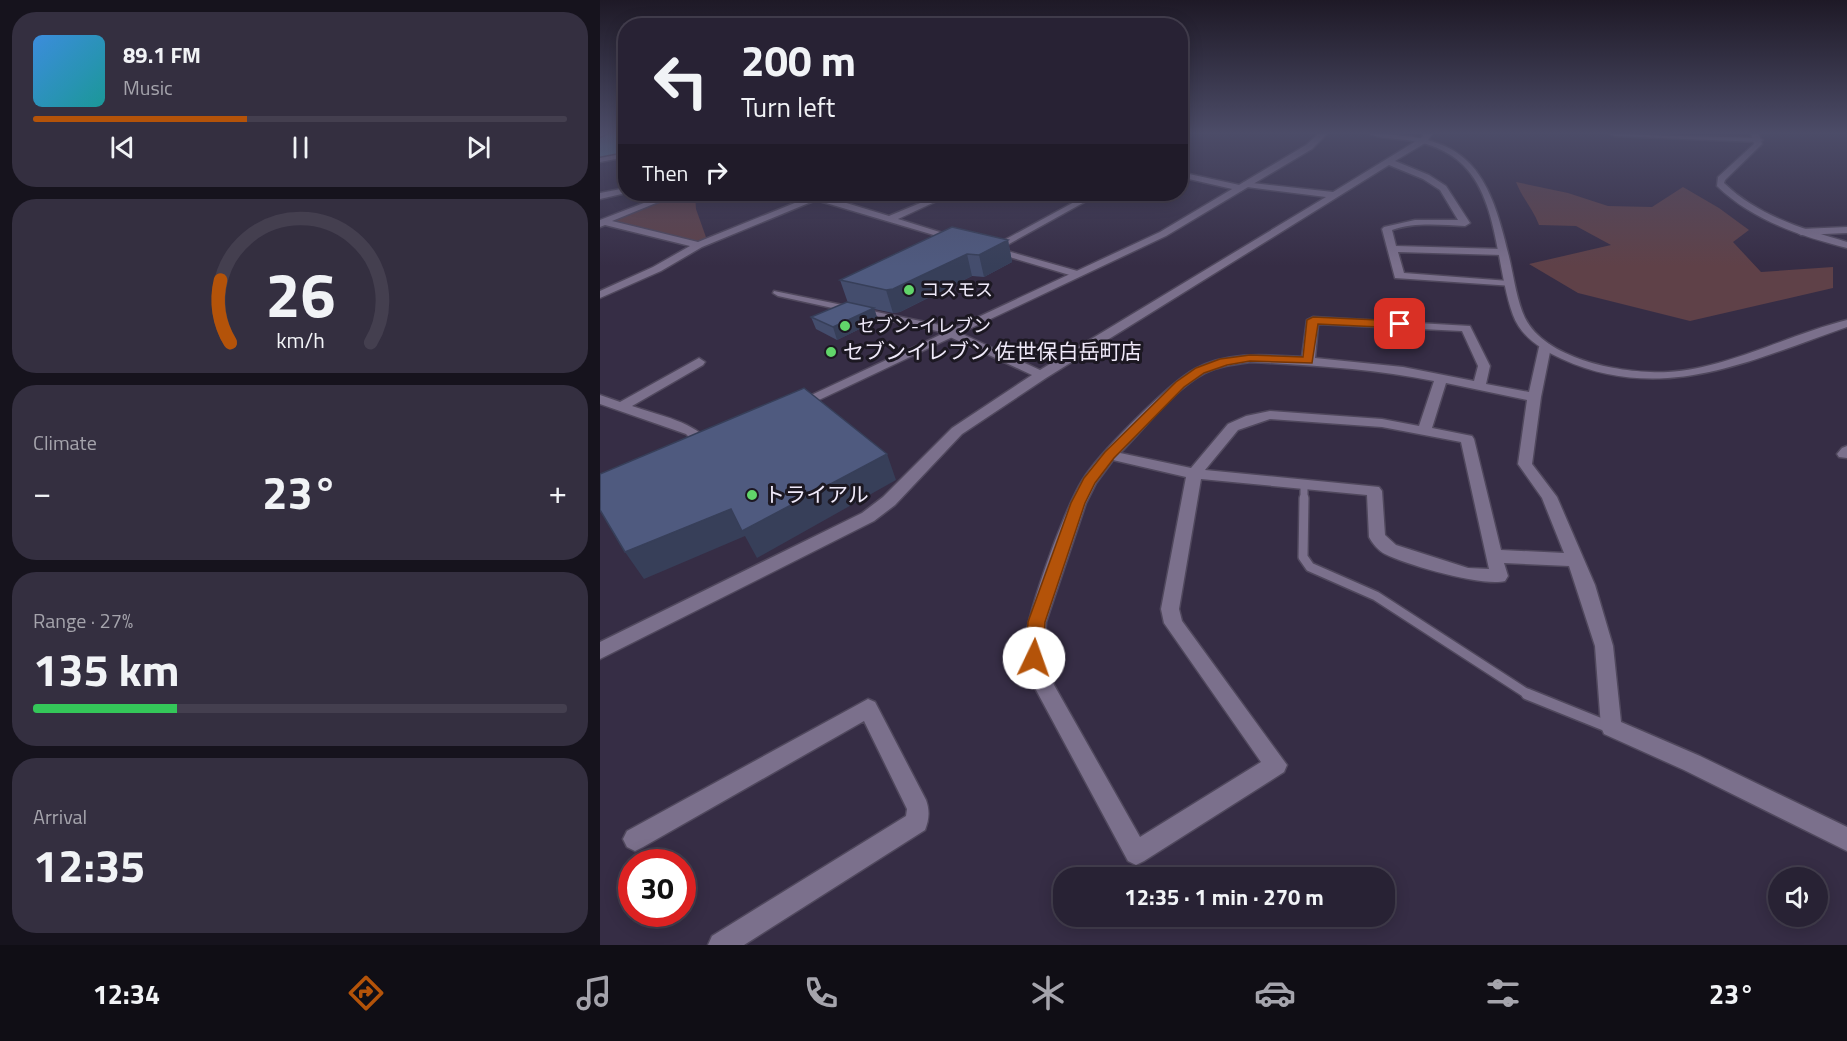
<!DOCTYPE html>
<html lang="en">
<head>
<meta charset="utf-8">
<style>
  :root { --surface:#282234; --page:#342f40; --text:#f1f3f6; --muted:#a5a4ac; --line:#443f4f; --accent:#b45309 }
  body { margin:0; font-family:"Titillium Web","Noto Sans JP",sans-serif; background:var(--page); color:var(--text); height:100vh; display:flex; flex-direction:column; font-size:22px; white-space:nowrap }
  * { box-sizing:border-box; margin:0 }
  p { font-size:20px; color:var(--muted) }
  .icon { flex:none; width:33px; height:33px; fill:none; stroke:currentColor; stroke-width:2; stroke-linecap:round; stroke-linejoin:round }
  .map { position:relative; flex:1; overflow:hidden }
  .sheet { display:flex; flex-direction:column; gap:12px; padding:12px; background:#16131d; width:600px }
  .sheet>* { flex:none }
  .top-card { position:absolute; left:18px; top:18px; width:570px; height:183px; border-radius:24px; box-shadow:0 3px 15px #0003,0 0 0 2px var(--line); background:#282234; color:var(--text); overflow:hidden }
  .controls { position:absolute; left:1168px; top:867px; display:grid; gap:12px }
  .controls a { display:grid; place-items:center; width:60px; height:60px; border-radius:50%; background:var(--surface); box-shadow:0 3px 15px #0003,0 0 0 2px var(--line); font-size:30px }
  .speed { position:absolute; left:18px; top:849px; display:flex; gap:12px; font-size:30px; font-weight:700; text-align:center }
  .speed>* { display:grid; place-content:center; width:78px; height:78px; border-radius:50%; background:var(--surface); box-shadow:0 3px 15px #0003,0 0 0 2px var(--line); line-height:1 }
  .speed .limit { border:9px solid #d22; background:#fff; color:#111 }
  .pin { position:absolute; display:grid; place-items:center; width:51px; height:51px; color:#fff; margin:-26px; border-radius:12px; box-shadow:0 3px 9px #0006 }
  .me { position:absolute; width:66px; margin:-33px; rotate:3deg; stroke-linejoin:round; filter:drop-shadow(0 0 4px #0008) }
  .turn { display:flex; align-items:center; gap:21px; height:126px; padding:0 24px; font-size:27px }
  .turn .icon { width:78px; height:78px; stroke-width:2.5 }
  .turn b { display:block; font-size:42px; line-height:51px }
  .then { display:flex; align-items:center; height:57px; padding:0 24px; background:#0003; gap:12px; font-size:22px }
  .big { font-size:45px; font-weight:700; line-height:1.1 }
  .sheet .tile { flex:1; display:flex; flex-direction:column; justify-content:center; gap:9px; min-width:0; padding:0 21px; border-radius:24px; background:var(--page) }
  .sheet .dial { align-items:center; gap:0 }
  .dial svg { height:156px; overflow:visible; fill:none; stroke:var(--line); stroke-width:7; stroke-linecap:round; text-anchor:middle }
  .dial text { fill:var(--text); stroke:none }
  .song { display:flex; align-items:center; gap:18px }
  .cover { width:72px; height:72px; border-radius:9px; background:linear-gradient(135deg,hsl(210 70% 55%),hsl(180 70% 35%)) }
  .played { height:6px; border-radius:3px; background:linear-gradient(90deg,var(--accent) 40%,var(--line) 40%) }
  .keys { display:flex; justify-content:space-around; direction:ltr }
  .heat { display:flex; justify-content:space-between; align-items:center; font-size:33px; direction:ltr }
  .charge { height:9px; border-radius:4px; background:linear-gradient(90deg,#34c759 27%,var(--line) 0) }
  .trip { position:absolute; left:453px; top:867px; width:342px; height:60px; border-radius:24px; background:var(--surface); box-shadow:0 3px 15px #0003,0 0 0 2px var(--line); font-weight:700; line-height:60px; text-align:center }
  .tabs { display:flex; height:96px; justify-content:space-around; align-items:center; background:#100e15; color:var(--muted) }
  .tabs .icon { width:42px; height:42px }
  .tabs .selected { color:var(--accent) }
  .tabs b { font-size:27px; color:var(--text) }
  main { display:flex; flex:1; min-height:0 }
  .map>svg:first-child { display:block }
</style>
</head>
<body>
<main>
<section class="sheet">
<div class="tile">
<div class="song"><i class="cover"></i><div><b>89.1 FM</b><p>Music</p></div></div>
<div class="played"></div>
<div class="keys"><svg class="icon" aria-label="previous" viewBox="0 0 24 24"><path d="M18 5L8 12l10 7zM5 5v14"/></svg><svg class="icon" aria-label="pause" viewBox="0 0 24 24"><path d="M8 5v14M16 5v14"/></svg><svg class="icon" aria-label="next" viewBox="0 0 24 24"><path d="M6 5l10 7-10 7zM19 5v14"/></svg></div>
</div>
<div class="tile dial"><svg viewBox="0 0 100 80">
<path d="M14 69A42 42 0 1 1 86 69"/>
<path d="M14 69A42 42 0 0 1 9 37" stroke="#b45309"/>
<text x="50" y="56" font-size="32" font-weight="700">26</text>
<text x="50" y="72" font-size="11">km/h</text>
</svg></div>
<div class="tile"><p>Climate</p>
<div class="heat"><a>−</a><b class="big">23°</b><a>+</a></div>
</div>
<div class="tile"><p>Range · 27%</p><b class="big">135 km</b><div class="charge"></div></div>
<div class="tile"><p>Arrival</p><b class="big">12:35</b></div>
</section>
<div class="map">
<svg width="1247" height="945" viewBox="0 0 1247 945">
  <rect width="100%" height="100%" fill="#362d45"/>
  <!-- green -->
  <path fill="#5f4148" d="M916,182L968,193L1008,206L1052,207L1083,187L1119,208L1149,230L1133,242L1161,272L1233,267V288L1090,321L978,293L929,264L1011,245L976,226L939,225C933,209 922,198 916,182Z
    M81,194H95L96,209L107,240L99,242L13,221Z"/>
  <!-- water -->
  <path fill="#577f9a" d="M9,134H25V154L0,159V136Z"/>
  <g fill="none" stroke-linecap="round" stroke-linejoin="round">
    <!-- service-far2 casing -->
    <g stroke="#50485d" stroke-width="10">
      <path id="service-far2" d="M704,499V484"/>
    </g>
    <!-- service-far1 casing -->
    <g stroke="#50485d" stroke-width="12">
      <path id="service-far1" d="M704,498L703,557L710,567L776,596L929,695"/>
    </g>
    <!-- service casing -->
    <g stroke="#50485d" stroke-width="14">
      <path id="service" d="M927,694L1009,727"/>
    </g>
    <!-- minor casing -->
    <g stroke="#50485d" stroke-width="3">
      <path id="minor" d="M0,134H6L0,137Z
        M824,134H832L827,142L795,161L829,175L846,186L870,223L865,226C841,225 815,222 792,230L796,246L902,249L907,252L902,255L798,252L804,273L909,281L913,282V286L795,278L782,229L784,227L815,220H858L840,190L823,179L789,165L446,378L362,434L295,505L274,521L0,659V642L262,513L283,497L352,428L432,375L337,331L178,296L173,293L174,291L345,326L440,370L726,197L647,187L643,184L644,182L733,192L821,138Z
        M1010,134L1159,138L1163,140L1159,142L1014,136Z
        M580,172L644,186L645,188L641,191L580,177Z
        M26,188V193L0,199V193Z
        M67,194H78L12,221L98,242L207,198L200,194L220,195L289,216L342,194H352L298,219L362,239L354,241L216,200L102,247L61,271L0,298V291L53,267L90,246L5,225L0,227V220Z
        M489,194H499L400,249L481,272V276H473L386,250Z
        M1247,227V233L1201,235L1196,232L1201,229Z
        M713,317L870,326L890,366L886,384L929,392L939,347L941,344H949L951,347L941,397L932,464L957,497L995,585L1013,646L1021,722L1100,756L1247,827V851L1084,770L1004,734L1001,727L995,646L969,566L904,563L908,576L905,581C883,587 807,565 785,554C779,551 772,543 769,537L767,495L601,479L579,609L582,621L687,765L684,772L544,861L536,865L528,861L435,688C432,679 426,668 424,658C421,626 464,510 482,481C497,455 569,383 595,369C629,351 666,355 702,357L707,320ZM718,324L862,331L878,366L874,381L803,367L715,358ZM650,362C711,365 773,369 834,381L819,426L782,419L670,411L646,416L628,424L591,468L520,453C545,428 574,389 605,373C619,366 635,364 650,362ZM846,383L927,400L918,464L942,498L964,553L901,550L874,439L872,436L832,428ZM670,419L782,427L861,442L889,569L868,568L796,545L785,535L782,491L779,487L605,470L638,430ZM513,460L586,477L561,609L564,623L661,762L540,837L454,685L444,658L446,622L486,503L496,483Z
        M99,358L105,362L103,365L32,406C60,416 95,421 113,446L111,449H101L86,434L0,404V395L20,402Z
        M1247,446V458L1239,457L1237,454L1242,448Z
        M268,699L275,702L326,800C330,811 329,820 325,830L144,945H108L112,936L306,816L307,809L264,721L43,847L35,851L27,847L23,839L27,831Z"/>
    </g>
    <!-- tertiary casing -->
    <g stroke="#50485d" stroke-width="3">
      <path id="tertiary" d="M718,134H727L712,149L566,236L202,408L197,409L190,405L560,232L706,145Z
        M770,134C870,134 889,170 910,261C914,279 917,301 925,318C947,361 1025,374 1068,372C1126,369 1190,334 1247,320V327C1151,360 1063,405 962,359C942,350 921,337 913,315C896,269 899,200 863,165C845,147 821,141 797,139C788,138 778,138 770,134Z
        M1151,134H1159L1162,144L1125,180L1124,183C1158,216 1203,229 1247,242V248C1200,236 1152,220 1117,186L1118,177L1154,144Z
        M26,153V157L0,162V158Z"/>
    </g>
    <!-- service-far2 -->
    <use href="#service-far2" stroke="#7b708c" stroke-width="7"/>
    <!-- service-far1 -->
    <use href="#service-far1" stroke="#7b708c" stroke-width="9"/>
    <!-- service -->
    <use href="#service" stroke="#7b708c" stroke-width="11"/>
    <!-- minor -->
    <use href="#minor" fill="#7b708c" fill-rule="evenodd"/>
    <!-- tertiary -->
    <use href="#tertiary" fill="#7b708c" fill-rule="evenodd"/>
  </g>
  <!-- wall -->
  <path fill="#444d6d" d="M408,240L412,262L384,277L372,276L300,312L293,313L274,309L278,320L237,340L216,329L211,317L248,303L240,280Z"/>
  <!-- shaded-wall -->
  <path fill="#373f59" d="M408,240L412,262L384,277L379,255Z
    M367,254L372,276L300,312L293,313L286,290Z
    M274,308L278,320L237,340L233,327Z
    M287,454L296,480L157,558L145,536L44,579L25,552L131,509Z"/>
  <!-- building -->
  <path fill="#4f5a7f" stroke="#373f59" stroke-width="1.5" d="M352,227L408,240L379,255L367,254L293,289L286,290L240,280Z
    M247,302L274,308L233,327L211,317Z
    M204,388L287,454L142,531L131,509L25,552L0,510V474Z"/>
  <!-- sky -->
  <linearGradient id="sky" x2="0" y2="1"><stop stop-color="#1e1926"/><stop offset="0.5" stop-color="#4c4c68"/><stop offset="1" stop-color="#4c4c68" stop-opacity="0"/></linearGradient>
  <rect width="1247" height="266" fill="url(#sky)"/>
  <!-- route -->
  <path fill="#b45309" stroke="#753606" stroke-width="1.5" d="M713,317L800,321L806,324L800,328L718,324L712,363L650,361L627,365L604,373L584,387L514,458L495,483L485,503L445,622L443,658L441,663L434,665L428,663L426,658L428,622L471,503L484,478L505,452L576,382L596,368L620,359L650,355L703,357L707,320Z"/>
  <!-- markers -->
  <g fill="#61d56a" stroke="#1c1822" stroke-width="2">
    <circle cx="309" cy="290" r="6"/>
    <circle cx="245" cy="326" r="6"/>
    <circle cx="231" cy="352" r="6"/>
    <circle cx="152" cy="495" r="6"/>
  </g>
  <g text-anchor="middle" stroke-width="6" stroke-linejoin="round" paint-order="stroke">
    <!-- far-poi labels -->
    <g font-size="18" fill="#f0eafa" stroke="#1c1822" text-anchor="start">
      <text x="321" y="296">コスモス</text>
      <text x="257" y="332">セブン-イレブン</text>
    </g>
    <!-- poi labels -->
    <g font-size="21" fill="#f0eafa" stroke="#1c1822" text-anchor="start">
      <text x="243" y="359">セブンイレブン 佐世保白岳町店</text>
      <text x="164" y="502">トライアル</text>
    </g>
  </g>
</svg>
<div class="controls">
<a><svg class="icon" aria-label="sound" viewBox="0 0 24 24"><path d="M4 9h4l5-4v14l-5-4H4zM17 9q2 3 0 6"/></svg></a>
</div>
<div class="speed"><div class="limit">30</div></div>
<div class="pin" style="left:800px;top:324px;background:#d93025"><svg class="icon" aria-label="arrive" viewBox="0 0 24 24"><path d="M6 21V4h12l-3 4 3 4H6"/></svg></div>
<svg class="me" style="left:434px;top:658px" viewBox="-20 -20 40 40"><circle r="19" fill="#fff"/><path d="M0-13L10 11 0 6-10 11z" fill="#b45309"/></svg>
<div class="trip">12:35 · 1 min · 270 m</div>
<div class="top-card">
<div class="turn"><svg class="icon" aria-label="left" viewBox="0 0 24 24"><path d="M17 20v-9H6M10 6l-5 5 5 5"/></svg><div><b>200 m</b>Turn left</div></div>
<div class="then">Then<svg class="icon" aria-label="right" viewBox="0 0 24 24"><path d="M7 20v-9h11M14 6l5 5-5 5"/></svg></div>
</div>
</div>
</main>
<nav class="tabs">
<b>12:34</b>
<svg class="icon selected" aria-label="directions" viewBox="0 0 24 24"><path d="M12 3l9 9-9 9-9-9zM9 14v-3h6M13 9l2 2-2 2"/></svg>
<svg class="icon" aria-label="music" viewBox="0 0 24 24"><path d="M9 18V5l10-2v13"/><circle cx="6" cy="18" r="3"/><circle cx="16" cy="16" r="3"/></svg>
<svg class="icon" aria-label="phone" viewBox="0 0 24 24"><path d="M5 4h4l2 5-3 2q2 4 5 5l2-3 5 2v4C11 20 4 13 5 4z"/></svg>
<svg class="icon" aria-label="climate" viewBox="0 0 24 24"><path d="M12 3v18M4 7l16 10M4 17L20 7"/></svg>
<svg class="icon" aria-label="car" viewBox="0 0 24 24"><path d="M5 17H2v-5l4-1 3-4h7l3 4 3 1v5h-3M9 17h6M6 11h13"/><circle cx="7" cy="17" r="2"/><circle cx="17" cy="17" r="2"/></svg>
<svg class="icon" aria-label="filters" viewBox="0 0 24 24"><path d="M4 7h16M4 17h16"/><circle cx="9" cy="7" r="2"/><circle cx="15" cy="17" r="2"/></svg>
<b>23°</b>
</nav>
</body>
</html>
